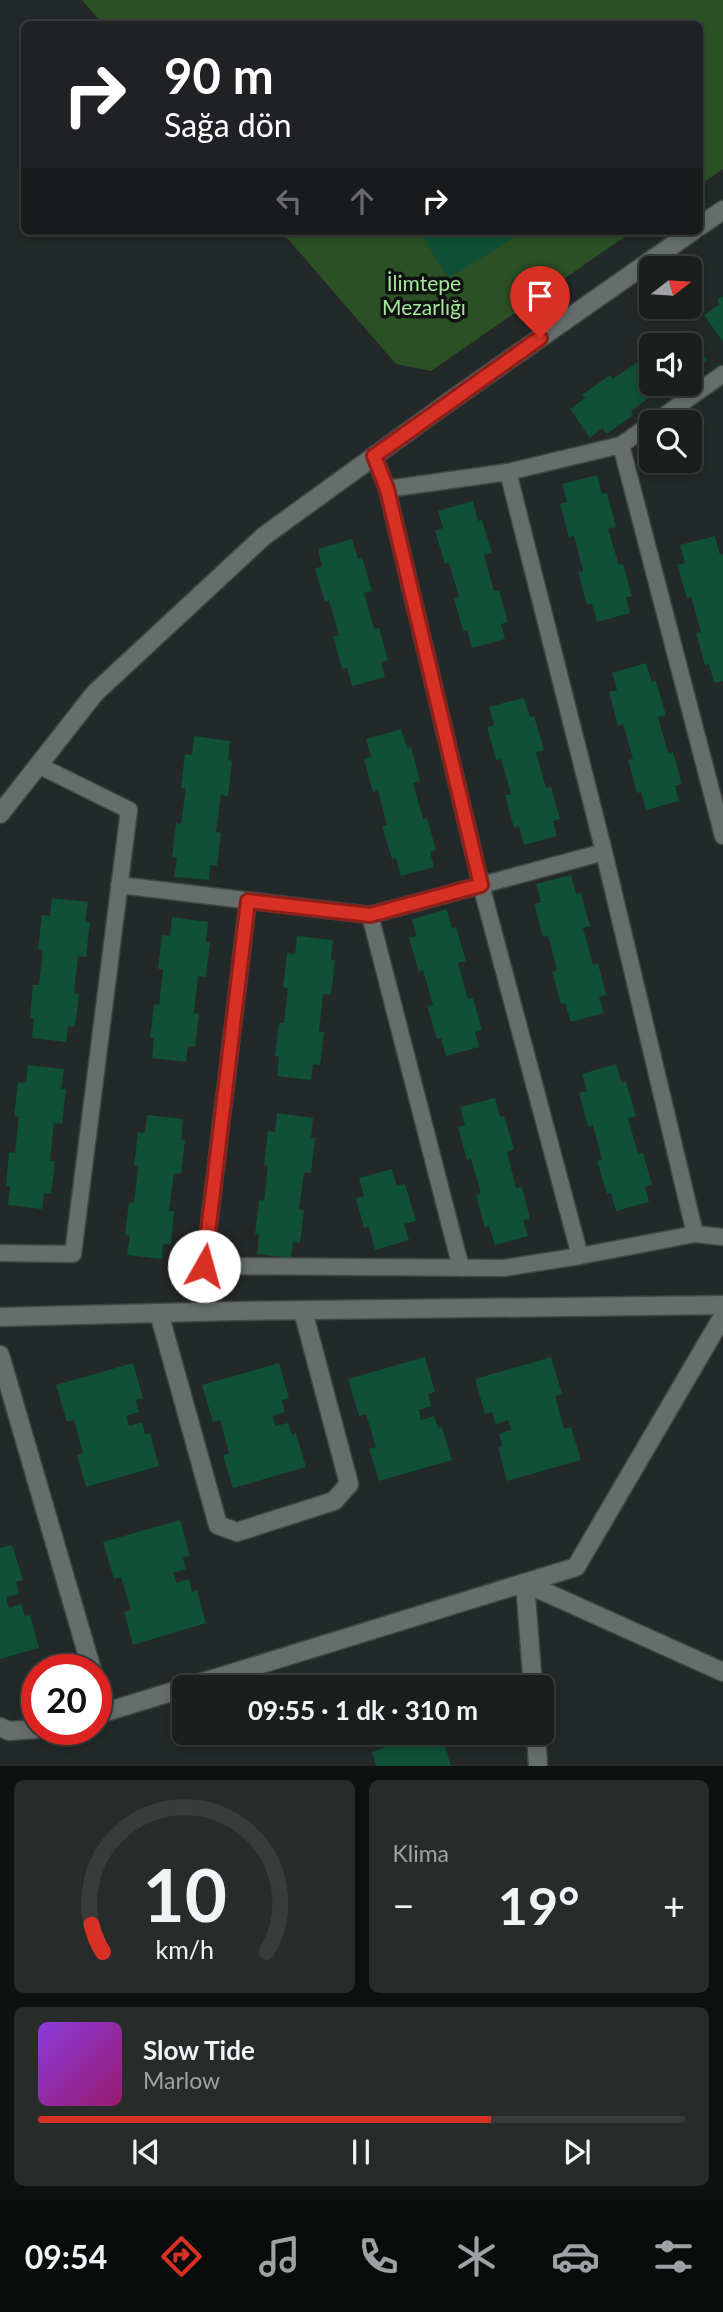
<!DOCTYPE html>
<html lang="tr">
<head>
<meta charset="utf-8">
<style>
  :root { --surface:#1a1f1e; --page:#272c2b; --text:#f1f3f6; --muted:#9fa2a4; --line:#383d3c; --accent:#d93025 }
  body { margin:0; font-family:Lato,sans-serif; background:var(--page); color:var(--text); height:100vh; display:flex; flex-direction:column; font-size:26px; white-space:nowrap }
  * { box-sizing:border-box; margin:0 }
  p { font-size:23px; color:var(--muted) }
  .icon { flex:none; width:38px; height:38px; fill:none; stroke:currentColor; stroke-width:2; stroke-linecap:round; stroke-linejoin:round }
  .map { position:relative; height:1766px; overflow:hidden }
  .panel { display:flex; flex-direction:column; gap:14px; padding:14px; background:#0e1110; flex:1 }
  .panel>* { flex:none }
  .guide { position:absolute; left:21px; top:21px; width:682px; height:214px; border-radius:10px; box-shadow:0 4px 10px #0003,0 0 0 2px var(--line); background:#202124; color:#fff; overflow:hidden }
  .needle { width:46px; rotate:73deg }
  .controls { position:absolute; left:639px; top:256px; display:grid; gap:14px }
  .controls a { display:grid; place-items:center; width:63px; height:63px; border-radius:10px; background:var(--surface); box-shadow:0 4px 10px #0003,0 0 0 2px var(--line); font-size:35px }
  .speed { position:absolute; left:21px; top:1654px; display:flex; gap:14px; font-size:35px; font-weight:700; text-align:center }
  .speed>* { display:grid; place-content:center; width:91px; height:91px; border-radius:50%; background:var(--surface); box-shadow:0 4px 10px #0003,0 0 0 2px var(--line); line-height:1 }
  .speed .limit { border:10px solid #d22; background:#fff; color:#111 }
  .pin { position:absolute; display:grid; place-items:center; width:60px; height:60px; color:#fff; margin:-72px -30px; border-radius:50% 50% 50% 0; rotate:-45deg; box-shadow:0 0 7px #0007 }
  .pin .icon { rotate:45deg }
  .me { position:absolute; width:77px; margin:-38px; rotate:7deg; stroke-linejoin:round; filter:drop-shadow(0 0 5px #0008) }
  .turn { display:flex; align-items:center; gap:24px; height:147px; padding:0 28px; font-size:32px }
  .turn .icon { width:91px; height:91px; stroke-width:2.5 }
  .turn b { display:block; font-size:49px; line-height:60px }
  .lanes { display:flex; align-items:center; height:66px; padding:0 28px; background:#0003; justify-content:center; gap:35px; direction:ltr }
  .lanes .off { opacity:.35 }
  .big { font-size:52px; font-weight:700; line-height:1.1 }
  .panel .card { flex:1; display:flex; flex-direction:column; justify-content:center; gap:10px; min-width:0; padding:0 24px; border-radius:10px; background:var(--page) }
  .panel .dial { align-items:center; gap:0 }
  .dial svg { height:182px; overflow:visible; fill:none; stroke:var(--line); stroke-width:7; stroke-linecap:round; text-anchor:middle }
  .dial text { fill:var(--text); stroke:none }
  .song { display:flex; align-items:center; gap:21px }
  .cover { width:84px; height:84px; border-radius:10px; background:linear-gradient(135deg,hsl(270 70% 55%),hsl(320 70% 35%)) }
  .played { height:7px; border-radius:4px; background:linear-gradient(90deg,var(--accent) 70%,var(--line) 70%) }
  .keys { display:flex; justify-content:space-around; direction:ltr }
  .heat { display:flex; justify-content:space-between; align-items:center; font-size:38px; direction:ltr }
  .panel .tiles { flex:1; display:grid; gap:14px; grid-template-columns:1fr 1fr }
  .card:last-child { grid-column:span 2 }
  .trip { position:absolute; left:172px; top:1675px; width:382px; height:70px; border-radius:10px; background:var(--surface); box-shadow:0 4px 10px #0003,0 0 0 2px var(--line); font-weight:700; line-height:70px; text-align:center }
  .tab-bar { display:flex; height:112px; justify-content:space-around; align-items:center; background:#0a0c0c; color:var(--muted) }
  .tab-bar .icon { width:49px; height:49px }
  .tab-bar .on { color:var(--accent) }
  .tab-bar b { font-size:32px; color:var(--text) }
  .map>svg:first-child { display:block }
</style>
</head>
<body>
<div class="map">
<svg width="723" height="1766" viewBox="0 0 723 1766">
  <rect width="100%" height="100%" fill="#232928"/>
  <!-- green -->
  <path fill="#2c5025" d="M82,0H723V169L700,185V24H103Z
    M281,231H633L431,371L396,364Z"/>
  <!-- building -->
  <path fill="#0f5036" d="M419,231H525L448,278Z
    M723,296V342L704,315L720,304L717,300Z
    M687,330L707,360L691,371L694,375L690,378V345H653L667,334L672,341Z
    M651,346V383H682L666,395L661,389L631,411L633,415L607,434L602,428L590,438L570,409L585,398L582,395L610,375L613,379L642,359L639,355Z
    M597,475L602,494L607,493L616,527L608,529L619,565L623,564L632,596L626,598L630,613L597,622L592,604L587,605L578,572L583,571L574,536L569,537L560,504L567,502L562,484Z
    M473,501L478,521L482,520L492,553L484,555L494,591L499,590L508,622L501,624L505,639L472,648L467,630L463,631L454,598L459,597L449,563L445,564L435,531L443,528L438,511Z
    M715,536L720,555L723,554V681L714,683L709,664L705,665L696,633L701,632L691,597L687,598L677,565L685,563L680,545Z
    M352,539L358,559L362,557L372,591L364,593L374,629L379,628L388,660L381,662L385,677L352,686L347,668L342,669L333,636L339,635L329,600L325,602L315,569L322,566L318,549Z
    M646,663L652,682L656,681L666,715L658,717L668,753L673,752L682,784L675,786L679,801L646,810L641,792L637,793L628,760L633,759L623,724L618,726L609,692L617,690L612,673Z
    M524,698L530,717L534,716L544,750L536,752L546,788L551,787L560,819L553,821L557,836L524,845L519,826L514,828L505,795L511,794L501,759L496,760L487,727L494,725L489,707Z
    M401,729L407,748L411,747L420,781L413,783L423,819L427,818L436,850L430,852L434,867L401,876L396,858L392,859L382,826L387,825L378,790L373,792L364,759L371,756L366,739Z
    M194,736L230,741L228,760L232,761L228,796L221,795L216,832L221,833L217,866L210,865L209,880L174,877L177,858L172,857L176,823L181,824L186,789L181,788L185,754L192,755Z
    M571,875L576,894L581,893L590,926L583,928L593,965L598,963L606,995L599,997L604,1013L571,1022L565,1003L561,1004L552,972L557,970L548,936L543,937L534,904L541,902L536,884Z
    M52,898L88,902L85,922H90L86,957L78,956L74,993L79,994L75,1027L68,1026L66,1042L32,1038L34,1019L30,1018L33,985H39L43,950L38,949L42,915L50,916Z
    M447,909L452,928L456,927L466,961L458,963L468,999L473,998L482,1030L475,1032L479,1047L446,1056L441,1038L437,1039L427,1006L433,1005L423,970L419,972L409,938L416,936L412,919Z
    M172,917L208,922L206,942H210L206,977L198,976L194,1013L199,1014L195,1047L188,1046L186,1062L152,1058L154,1038H150L154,1004L159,1005L163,969H158L162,935L170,936Z
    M297,936L333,940L331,960H335L331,995L323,994L319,1032H324L320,1065L313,1064L311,1080L277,1076L279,1057L275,1056L279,1023H284L288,988L283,987L287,953L295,954Z
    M616,1064L622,1083L626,1082L636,1116L628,1118L638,1154L643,1153L652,1185L645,1187L649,1202L616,1211L611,1193L607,1194L597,1161L602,1160L593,1125L588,1127L579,1093L587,1091L582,1074Z
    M28,1065L64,1069L61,1089H66L62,1124L54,1123L50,1161H55L51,1194L44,1193L42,1209L8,1205L10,1186H6L9,1152L15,1153L19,1117L14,1116L18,1082L26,1083Z
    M495,1098L500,1117L504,1116L514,1149L507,1152L516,1188L522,1187L530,1219L523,1220L528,1236L495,1245L489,1226L485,1228L476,1195L481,1193L471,1159L467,1160L458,1127L465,1125L460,1107Z
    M277,1113L313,1118L311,1138H315L311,1173L304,1172L299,1209L304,1210L300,1243L293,1242L291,1258L257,1254L259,1235L255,1234L259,1200L264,1201L268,1166L264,1165L268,1131L275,1132Z
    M147,1115L183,1119L181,1139L185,1140L181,1174L174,1173L169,1211H174L171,1244H163L162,1259L127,1255L130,1236L125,1235L129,1202L134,1203L138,1167L134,1166L138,1132L145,1133Z
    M392,1169L397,1186L405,1184L416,1221L404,1224L409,1240L375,1250L369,1227L364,1228L356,1198L364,1196L359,1178Z
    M425,1357L435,1392L428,1394L431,1406L419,1410L421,1420L434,1416L438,1428L442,1427L452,1460L379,1481L369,1449L376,1447L366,1414L359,1416L348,1379Z
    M551,1357L562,1394L555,1396L564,1429L571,1427L581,1460L507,1481L498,1447L502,1446L499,1434L511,1430L508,1420L496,1424L492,1412L485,1414L475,1379Z
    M133,1363L143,1398L136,1400L139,1412L126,1416L129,1426L142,1422L145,1434L150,1433L159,1466L86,1487L77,1455L83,1453L74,1420L67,1422L56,1385Z
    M279,1363L289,1398L282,1400L285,1412L273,1416L275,1426L288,1423L292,1435L296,1433L306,1467L233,1488L223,1455L229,1453L220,1420L213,1422L202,1385Z
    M180,1520L190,1556L183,1557L186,1569L173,1573L177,1583L189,1579L192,1592L197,1590L206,1623L133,1645L124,1612L131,1610L121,1577L114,1579L103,1542Z
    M12,1545L23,1580L16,1582L19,1594L6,1597L9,1608L21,1604L25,1616L30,1615L39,1648L0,1659V1548Z
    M422,1673L426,1687H381V1686Z
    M365,1732H433L437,1745L444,1743L451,1766H376L372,1752L384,1748L381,1738L368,1742Z"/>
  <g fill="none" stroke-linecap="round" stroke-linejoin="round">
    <!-- service casing -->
    <g stroke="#414645" stroke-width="19">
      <path id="service" d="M655,422L723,374
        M621,445L723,836
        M374,456L387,489L481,885L580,1256
        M508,472L604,852L695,1234
        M387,489L508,472L621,445L651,424
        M119,885L370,915L604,852
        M248,901L204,1266L504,1268L580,1256L695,1234L723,1237
        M370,915L461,1268
        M0,1253L73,1254L129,810L38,765"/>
    </g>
    <!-- minor casing -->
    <g stroke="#414645" stroke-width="21">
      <path id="minor" d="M700,226L723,210
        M0,814L95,693L264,536L453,399L693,231
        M159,1313L218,1525L237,1532L334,1501L349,1484L303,1311
        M0,1317L236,1311L723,1305
        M0,1355L92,1670
        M96,1685L104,1713
        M187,1687L576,1567L723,1316
        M533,1687L525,1583L723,1672
        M96,1715L184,1688
        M0,1727L9,1731L37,1729
        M536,1732L538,1766"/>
    </g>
    <!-- service -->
    <use href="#service" stroke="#666e6c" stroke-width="16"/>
    <!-- minor -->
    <use href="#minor" stroke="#666e6c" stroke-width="18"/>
  </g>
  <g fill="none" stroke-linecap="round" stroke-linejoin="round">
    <!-- route casing -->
    <g stroke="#8d1f18" stroke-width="18">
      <path id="route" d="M204,1266L248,901L370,915L481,885L387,489L374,456L540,338"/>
    </g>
    <!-- route -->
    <use href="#route" stroke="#d93025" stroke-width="12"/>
  </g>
  <g text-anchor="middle" stroke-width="7" stroke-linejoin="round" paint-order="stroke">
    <!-- park labels -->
    <g font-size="21" fill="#a3e696" stroke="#0f1111">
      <text x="424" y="291">İlimtepe<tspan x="424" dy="24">Mezarlığı</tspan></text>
    </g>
  </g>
</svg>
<div class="controls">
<a><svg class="needle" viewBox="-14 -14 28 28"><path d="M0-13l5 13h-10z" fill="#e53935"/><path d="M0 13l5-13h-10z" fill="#9fa2a4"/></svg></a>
<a><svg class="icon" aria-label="sound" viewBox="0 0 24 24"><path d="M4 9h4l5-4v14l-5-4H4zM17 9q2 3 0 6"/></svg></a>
<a><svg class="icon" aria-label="search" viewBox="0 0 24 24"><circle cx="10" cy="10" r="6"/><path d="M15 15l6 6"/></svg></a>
</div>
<div class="speed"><div class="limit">20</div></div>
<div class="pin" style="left:540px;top:338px;background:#d93025"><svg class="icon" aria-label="arrive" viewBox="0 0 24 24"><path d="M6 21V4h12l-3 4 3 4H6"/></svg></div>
<svg class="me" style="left:204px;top:1266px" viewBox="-20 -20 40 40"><circle r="19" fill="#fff"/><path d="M0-13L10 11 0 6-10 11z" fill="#d93025"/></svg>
<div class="trip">09:55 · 1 dk · 310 m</div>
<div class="guide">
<div class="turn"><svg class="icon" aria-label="right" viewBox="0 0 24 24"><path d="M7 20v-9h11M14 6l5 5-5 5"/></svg><div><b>90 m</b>Sağa dön</div></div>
<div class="lanes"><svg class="icon off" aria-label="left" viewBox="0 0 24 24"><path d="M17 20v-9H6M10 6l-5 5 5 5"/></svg><svg class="icon off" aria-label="ahead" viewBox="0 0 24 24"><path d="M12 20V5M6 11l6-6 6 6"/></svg><svg class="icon" aria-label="right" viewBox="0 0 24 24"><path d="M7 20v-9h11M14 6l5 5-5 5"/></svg></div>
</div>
</div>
<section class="panel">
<div class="tiles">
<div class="card dial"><svg viewBox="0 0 100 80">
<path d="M14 69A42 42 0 1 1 86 69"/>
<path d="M14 69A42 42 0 0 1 9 57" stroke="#d93025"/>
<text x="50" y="56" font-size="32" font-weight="700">10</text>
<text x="50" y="72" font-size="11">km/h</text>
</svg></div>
<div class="card"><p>Klima</p>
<div class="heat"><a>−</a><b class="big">19°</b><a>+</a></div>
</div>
<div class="card">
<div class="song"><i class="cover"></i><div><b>Slow Tide</b><p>Marlow</p></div></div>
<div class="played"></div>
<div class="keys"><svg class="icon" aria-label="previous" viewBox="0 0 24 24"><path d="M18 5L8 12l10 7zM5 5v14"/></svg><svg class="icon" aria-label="pause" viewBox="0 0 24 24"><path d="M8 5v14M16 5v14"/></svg><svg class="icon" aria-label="next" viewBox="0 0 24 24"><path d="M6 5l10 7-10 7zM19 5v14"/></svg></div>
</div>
</div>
</section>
<nav class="tab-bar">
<b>09:54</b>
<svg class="icon on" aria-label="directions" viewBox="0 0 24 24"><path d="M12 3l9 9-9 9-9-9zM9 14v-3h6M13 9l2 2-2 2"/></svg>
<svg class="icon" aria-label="music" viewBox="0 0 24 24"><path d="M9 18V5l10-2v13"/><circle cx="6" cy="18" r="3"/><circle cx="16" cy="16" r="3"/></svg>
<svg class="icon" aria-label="phone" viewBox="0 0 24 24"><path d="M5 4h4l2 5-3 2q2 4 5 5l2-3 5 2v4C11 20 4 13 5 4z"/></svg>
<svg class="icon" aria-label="climate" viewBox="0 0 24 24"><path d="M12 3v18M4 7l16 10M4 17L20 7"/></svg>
<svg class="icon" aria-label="car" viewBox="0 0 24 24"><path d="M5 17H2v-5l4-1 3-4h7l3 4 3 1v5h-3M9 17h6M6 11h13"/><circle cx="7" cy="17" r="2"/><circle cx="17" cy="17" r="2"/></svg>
<svg class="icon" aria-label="filters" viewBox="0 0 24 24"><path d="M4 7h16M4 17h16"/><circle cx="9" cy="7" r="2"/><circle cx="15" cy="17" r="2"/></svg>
</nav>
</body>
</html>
